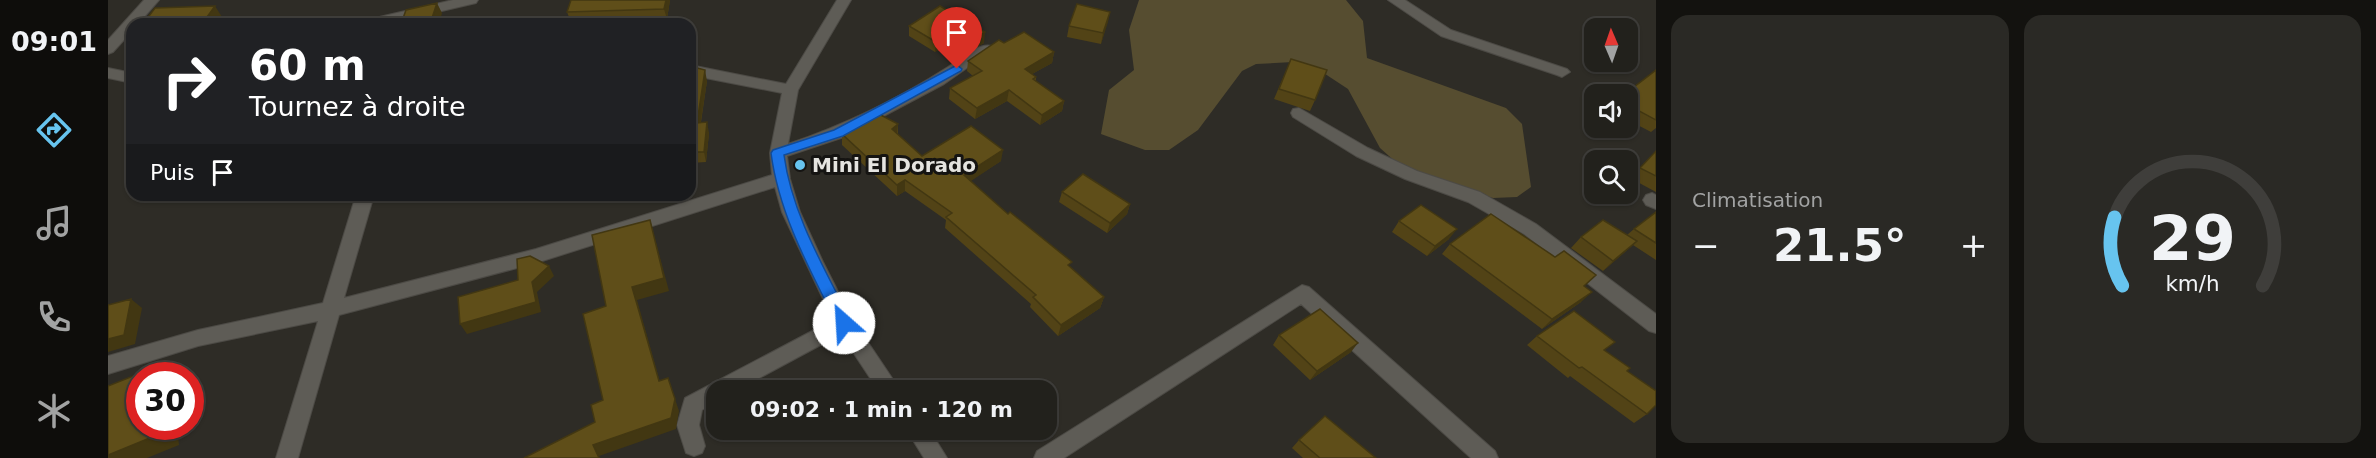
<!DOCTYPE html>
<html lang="fr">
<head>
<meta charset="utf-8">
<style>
  :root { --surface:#22211c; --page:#2a2925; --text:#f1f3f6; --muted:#a2a3a3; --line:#3f3e3b; --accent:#67c4ef }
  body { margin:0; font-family:"DejaVu Sans",sans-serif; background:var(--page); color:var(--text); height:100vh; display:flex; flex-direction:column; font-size:22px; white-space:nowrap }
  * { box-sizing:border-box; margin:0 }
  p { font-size:20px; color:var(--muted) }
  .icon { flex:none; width:33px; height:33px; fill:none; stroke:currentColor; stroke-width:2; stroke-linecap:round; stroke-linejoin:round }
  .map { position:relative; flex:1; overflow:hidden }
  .sheet { display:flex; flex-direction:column; gap:15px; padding:15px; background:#13120f; width:720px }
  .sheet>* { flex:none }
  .hud { position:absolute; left:18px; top:18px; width:570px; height:183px; border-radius:18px; box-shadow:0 2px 4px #0004,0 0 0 2px var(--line); background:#202124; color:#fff; overflow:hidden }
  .needle { width:39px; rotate:358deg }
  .controls { position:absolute; left:1476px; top:18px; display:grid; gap:12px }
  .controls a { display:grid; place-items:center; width:54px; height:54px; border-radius:12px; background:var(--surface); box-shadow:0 2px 4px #0004,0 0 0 2px var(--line); font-size:30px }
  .speed { position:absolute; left:18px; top:362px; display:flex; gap:12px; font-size:30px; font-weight:700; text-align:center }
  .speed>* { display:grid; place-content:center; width:78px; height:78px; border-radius:50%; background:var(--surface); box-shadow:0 2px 4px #0004,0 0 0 2px var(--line); line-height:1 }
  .speed .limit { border:9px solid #d22; background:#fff; color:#111 }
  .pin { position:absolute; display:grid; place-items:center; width:51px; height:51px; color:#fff; margin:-62px -26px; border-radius:50% 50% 50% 0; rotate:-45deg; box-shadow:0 0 6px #0007 }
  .pin .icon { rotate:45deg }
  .me { position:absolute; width:66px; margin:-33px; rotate:334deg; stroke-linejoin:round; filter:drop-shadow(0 0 4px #0008) }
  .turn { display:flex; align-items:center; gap:21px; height:126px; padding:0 24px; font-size:27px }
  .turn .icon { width:78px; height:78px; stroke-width:2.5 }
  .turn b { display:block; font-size:42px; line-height:51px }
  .then { display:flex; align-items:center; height:57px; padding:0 24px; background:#0003; gap:12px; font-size:22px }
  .big { font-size:45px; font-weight:600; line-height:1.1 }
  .sheet .widget { flex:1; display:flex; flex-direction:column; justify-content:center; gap:9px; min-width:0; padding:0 21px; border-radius:18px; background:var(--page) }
  .sheet .dial { align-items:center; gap:0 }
  .dial svg { height:156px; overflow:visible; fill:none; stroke:var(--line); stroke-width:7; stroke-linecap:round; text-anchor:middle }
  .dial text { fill:var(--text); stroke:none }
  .heat { display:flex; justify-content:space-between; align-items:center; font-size:33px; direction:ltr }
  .sheet .tiles { flex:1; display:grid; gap:15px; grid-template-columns:repeat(2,1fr) }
  .trip { position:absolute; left:598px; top:380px; width:351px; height:60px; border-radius:18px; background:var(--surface); box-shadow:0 2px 4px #0004,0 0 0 2px var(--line); font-weight:600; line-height:60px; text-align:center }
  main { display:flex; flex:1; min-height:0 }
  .dock { display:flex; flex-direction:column; width:108px; justify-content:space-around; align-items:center; background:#0e0d0b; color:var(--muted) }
  .dock .icon { width:42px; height:42px }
  .dock .active { color:var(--accent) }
  .dock b { font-size:27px; color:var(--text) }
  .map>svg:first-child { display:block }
</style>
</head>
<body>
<main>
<nav class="dock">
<b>09:01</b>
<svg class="icon active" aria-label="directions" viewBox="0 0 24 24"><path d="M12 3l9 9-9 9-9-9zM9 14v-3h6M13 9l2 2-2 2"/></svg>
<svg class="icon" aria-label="music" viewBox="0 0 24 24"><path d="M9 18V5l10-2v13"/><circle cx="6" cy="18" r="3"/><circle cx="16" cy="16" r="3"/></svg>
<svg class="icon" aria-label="phone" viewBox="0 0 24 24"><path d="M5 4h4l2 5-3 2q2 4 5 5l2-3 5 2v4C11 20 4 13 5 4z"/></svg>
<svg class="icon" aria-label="climate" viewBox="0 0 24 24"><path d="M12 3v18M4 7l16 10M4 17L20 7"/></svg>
</nav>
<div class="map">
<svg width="1548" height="458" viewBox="0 0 1548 458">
  <rect width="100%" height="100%" fill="#2e2c26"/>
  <!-- green -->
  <path fill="#564d30" d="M1031,0H1238L1255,21L1259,58L1398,108L1414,124L1423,187L1409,197L1385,198L1311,176L1290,164L1272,148L1240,89L1205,66L1185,62L1148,64L1134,71L1090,130L1061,150H1037L993,134L1001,90L1026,70L1021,30Z"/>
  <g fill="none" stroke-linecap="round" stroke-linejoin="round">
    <!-- minor casing -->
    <g stroke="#4c4a45" stroke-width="2">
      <path id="minor" d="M36,0H51L30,24H24V31L5,52L0,54V40Z
        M345,0H370L368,3L278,24H252L254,21Z
        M729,0H743L690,90L680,144C736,125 790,99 840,67C851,60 870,42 884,46L886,49L836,84L736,137L679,156L682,179L692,212L715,262L743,317L792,390H770L733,334L629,390H609V401L594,410L591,425L597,446L594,453L586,456L578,453L569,425L577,398L725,320L674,212L667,187L428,263L231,315L190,458H168L210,321L90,346L0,374V356L90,330L215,303L248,195H266L236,298L428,249L664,175L662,153L674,93L582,75V65L678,84Z
        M1280,0H1297L1343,30L1459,69L1462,72L1454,77L1449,75L1333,36Z
        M0,68L24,73V83L0,78Z
        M1191,108L1260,148L1309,171L1372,192L1428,224L1548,314V333L1541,331L1416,234L1360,202L1297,179L1248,156L1185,117L1183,113L1185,109Z
        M1544,193L1548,195V209L1538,205L1535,200L1538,195Z
        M1194,285L1201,287L1387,451L1390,458H1363L1193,304L956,458H926L929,451Z
        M798,429H821L839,458H816Z"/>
    </g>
    <!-- minor -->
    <use href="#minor" fill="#5e5c56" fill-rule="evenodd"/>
  </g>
  <!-- wall -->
  <path fill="#524316" d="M562,0L559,19L463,22L459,12Z
    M1002,12L993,44L959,37L961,26Z
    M801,26L876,43L845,61L830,50L827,52L801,36Z
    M896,43L946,52L944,63L924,74L928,77V81L956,101L954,111L932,125L899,101L867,119L841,99L842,88L865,76L859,71L860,61Z
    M1183,59L1207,100L1202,111L1166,99Z
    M582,66L599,81L593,122L601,133L598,162L582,163Z
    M1548,70V128L1543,132L1520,120V94Z
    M790,124V134L814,156L893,161L862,181L962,267L996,297L992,308L950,336L922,307L923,304L837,228L838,220L797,191L789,196L734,145V134Z
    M1548,151V192L1522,178Z
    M954,192L1022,204L1019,214L999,233L951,202Z
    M1548,212V260L1525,245L1495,271L1463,248L1473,237L1519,235L1526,229Z
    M1291,221L1341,239L1319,256L1284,232Z
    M1342,244L1476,286L1473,302L1434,329L1334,254Z
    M1171,335L1243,352L1202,380L1165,345Z
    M1429,336L1497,351L1519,371L1539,414L1526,423L1462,376L1460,378L1419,345Z
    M1191,440L1268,458H1195L1184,448Z"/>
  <!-- shaded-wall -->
  <path fill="#423712" d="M558,0H562L559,19L556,9Z
    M329,3L334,13L331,24H322Z
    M107,6L114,17L109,24H94Z
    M1002,12L1000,22L993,44L995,33Z
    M877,32L876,43L845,61L846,51Z
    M831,40L830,50L827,52L828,42Z
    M946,52L944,63L915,79L917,69Z
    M597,70L599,81L591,133L589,123Z
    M901,90L899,101L867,119L869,108Z
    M956,101L954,111L932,125L934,115Z
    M599,122L601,133L598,162L596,152Z
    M790,124L789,135L784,129Z
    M895,150L893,161L854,187L856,175Z
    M797,180V191L789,196V185Z
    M1022,204L1019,214L999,233L1002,223Z
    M542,220L561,291L529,300L555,393L551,381L524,287Z
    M1349,229L1341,239L1319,256L1327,246Z
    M1529,241L1518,251L1495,271L1505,261Z
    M441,266L446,276L429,292L433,312L359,334L352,324Z
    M1484,292L1473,302L1434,329L1444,319Z
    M996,297L992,308L950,336L953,325Z
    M23,299L34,308L27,344L0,352V339Z
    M1250,343L1243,352L1202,380L1209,371Z
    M50,366L61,375H50Z
    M560,378L571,411L568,429L491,456L492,458H491L485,445Z
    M54,426H69L71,445L39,458H0V455Z"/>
  <!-- building -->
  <path fill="#5f4e19" stroke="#423712" stroke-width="1.5" d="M463,0H558L556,9L459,12Z
    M329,3L322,24H293L298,10Z
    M969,4L1002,12L995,33L961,26Z
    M107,6L94,24H35L47,8Z
    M832,6L877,32L846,51L831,40L828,42L801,26Z
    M916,32L946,52L917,69L928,77L925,79L956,101L934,115L901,90L869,108L842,88L874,71L860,61L891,40L896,43Z
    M1183,59L1219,70L1207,100L1171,89Z
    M582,66L597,70L589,123L599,122L596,152H582Z
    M1548,70V120L1520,105V94H1517Z
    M767,112L790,124L784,129L814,156L863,126L895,150L856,175L900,214L902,212L964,262L960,265L996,297L953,325L925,297L928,295L838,217L844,213L797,180L789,185L734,134L748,122Z
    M1548,151V176L1532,168Z
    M975,174L1022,204L1002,223L954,192Z
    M1313,205L1349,229L1327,246L1291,221Z
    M1548,212V243L1526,229Z
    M1383,214L1447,257L1456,251L1488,275L1476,286L1484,292L1444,319L1342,244Z
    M542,220L556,278L524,287L551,381L560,378L567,399L563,418L485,445L491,458H416L487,422L483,405L495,400L475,314L498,306L484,235Z
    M1495,220L1529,241L1505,261L1473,237Z
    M422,256L441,266L424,282L428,302L352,324L350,297L410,280L409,259Z
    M23,299L16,335L0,339V305Z
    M1212,309L1250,343L1209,371L1171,335Z
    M1466,311L1507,342L1496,350L1522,368L1519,371L1548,391V405L1539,414L1474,367L1471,368L1429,336Z
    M50,366V375H32V426H54V433L0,455V386Z
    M1217,416L1268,458H1212L1191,440Z"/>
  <!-- route -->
  <path fill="#1a73e8" stroke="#114b97" stroke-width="1.5" d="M849,65L854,69L853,71L735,136L676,155C684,215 717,269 744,323L741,328L736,330L731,328C703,272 671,215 663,153L665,150L726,130Z"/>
  <!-- markers -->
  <circle fill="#67c4ef" stroke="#151412" stroke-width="2" cx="692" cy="165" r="6"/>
  <g text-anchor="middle" stroke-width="6" stroke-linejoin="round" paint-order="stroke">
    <!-- poi labels -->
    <g font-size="20" font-weight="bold" fill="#e5e4e0" stroke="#151412" text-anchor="start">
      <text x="704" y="172">Mini El Dorado</text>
    </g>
  </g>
</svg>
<div class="controls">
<a><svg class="needle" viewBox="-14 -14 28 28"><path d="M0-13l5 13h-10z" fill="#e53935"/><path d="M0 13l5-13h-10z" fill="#a2a3a3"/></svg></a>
<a><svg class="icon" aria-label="sound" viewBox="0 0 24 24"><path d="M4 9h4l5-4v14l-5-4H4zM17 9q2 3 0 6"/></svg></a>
<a><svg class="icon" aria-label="search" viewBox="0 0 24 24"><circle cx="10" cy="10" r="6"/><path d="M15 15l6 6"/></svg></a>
</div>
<div class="speed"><div class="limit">30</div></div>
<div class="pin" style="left:849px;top:69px;background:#d93025"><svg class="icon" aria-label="arrive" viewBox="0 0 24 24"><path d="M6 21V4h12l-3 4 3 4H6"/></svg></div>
<svg class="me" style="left:736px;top:323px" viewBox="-20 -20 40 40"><circle r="19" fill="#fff"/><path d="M0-13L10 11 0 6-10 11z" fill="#1a73e8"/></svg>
<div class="trip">09:02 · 1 min · 120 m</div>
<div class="hud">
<div class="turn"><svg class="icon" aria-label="right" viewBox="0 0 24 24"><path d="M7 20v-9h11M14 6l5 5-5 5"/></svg><div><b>60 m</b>Tournez à droite</div></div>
<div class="then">Puis<svg class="icon" aria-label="arrive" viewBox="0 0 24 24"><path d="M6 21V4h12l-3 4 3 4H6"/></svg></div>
</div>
</div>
<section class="sheet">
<div class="tiles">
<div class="widget"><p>Climatisation</p>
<div class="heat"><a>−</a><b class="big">21.5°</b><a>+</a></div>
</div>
<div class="widget dial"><svg viewBox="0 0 100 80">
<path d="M14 69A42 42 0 1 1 86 69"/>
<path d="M14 69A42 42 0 0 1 10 34" stroke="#67c4ef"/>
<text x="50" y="56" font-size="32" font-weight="700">29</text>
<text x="50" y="72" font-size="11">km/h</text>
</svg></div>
</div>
</section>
</main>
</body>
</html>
